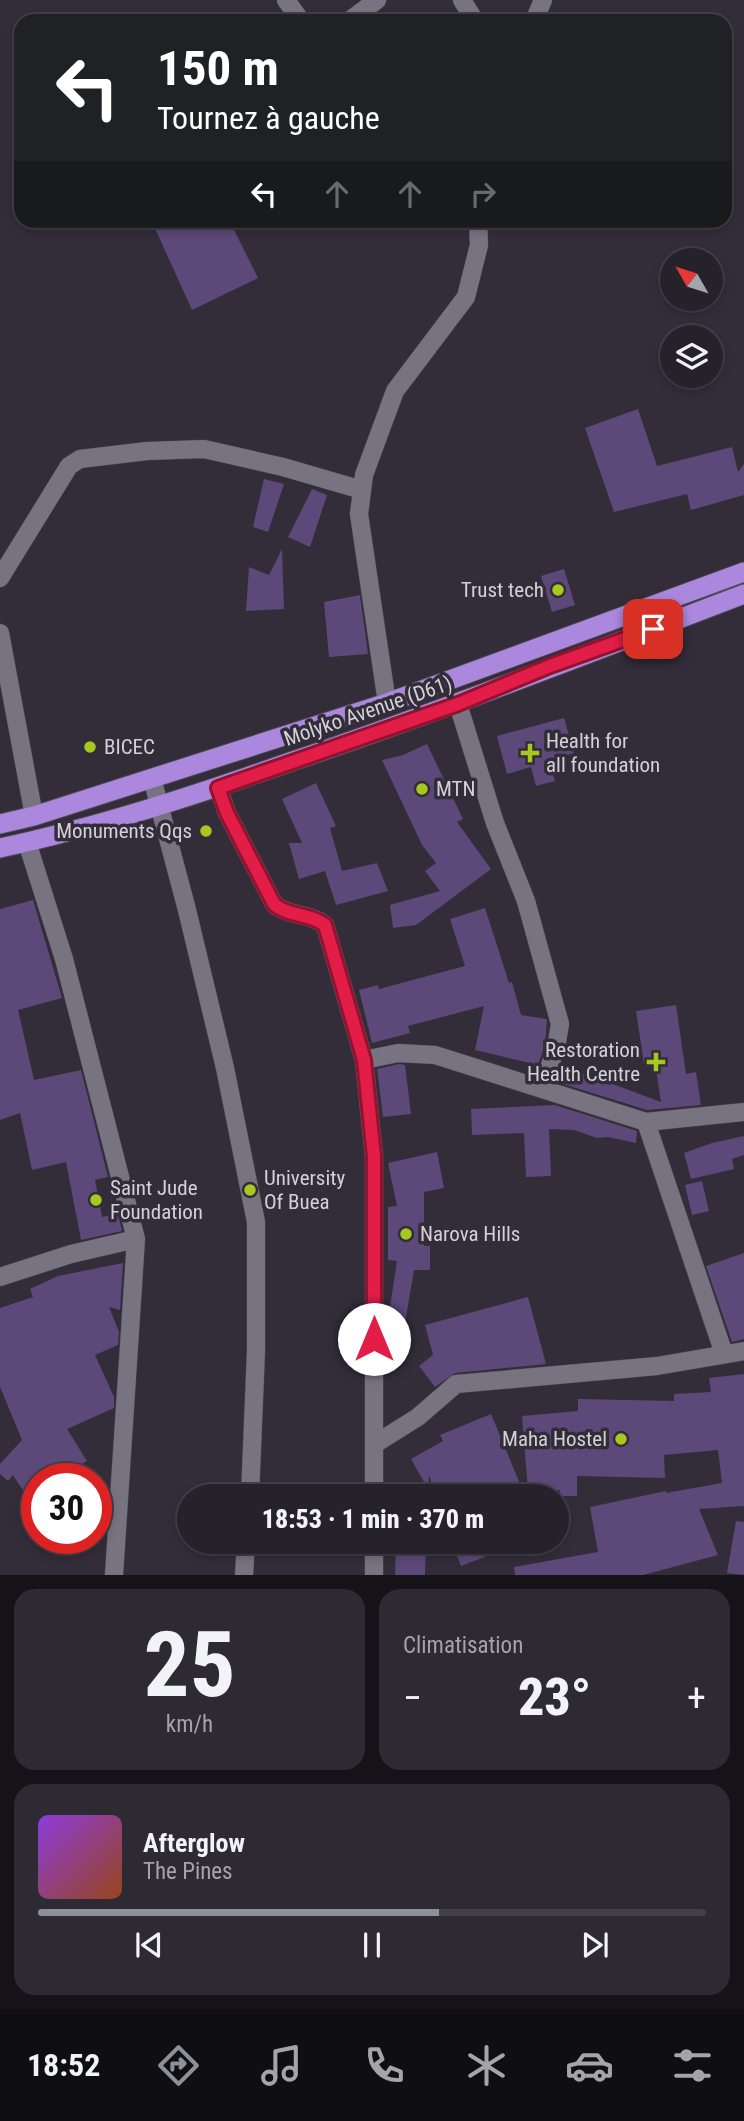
<!DOCTYPE html>
<html lang="fr">
<head>
<meta charset="utf-8">
<style>
  :root { --surface:#26222b; --page:#2e2a33; --text:#f1f3f6; --muted:#a4a4a9; --line:#423f47; --accent:#8c9099 }
  body { margin:0; font-family:"Roboto Condensed",sans-serif; background:var(--page); color:var(--text); height:100vh; display:flex; flex-direction:column; font-size:26px; white-space:nowrap }
  * { box-sizing:border-box; margin:0 }
  p { font-size:23px; color:var(--muted) }
  .icon { flex:none; width:38px; height:38px; fill:none; stroke:currentColor; stroke-width:2; stroke-linecap:round; stroke-linejoin:round }
  .map { position:relative; height:1575px; overflow:hidden }
  .sheet { display:flex; flex-direction:column; gap:14px; padding:14px; background:#151318; flex:1 }
  .sheet>* { flex:none }
  .guide { position:absolute; left:14px; top:14px; width:718px; height:214px; border-radius:21px; box-shadow:0 4px 10px #0003,0 0 0 2px var(--line); background:#202124; color:#fff; overflow:hidden }
  .needle { width:46px; rotate:309deg }
  .fabs { position:absolute; left:660px; top:248px; display:grid; gap:14px }
  .fabs a { display:grid; place-items:center; width:63px; height:63px; border-radius:50%; background:var(--surface); box-shadow:0 4px 10px #0003,0 0 0 2px var(--line); font-size:35px }
  .speed { position:absolute; left:21px; top:1463px; display:flex; gap:14px; font-size:35px; font-weight:700; text-align:center }
  .speed>* { display:grid; place-content:center; width:91px; height:91px; border-radius:50%; background:var(--surface); box-shadow:0 4px 10px #0003,0 0 0 2px var(--line); line-height:1 }
  .speed .limit { border:10px solid #d22; background:#fff; color:#111 }
  .pin { position:absolute; display:grid; place-items:center; width:60px; height:60px; color:#fff; margin:-30px; border-radius:14px; box-shadow:0 4px 10px #0006 }
  .me { position:absolute; width:77px; margin:-38px; rotate:0deg; stroke-linejoin:round; filter:drop-shadow(0 0 5px #0008) }
  .turn { display:flex; align-items:center; gap:24px; height:147px; padding:0 28px; font-size:32px }
  .turn .icon { width:91px; height:91px; stroke-width:2.5 }
  .turn b { display:block; font-size:49px; line-height:60px }
  .lanes { display:flex; align-items:center; height:66px; padding:0 28px; background:#0003; justify-content:center; gap:35px; direction:ltr }
  .lanes .off { opacity:.35 }
  .big { font-size:52px; font-weight:800; line-height:1.1 }
  .sheet .card { flex:1; display:flex; flex-direction:column; justify-content:center; gap:10px; min-width:0; padding:0 24px; border-radius:21px; background:var(--page) }
  .sheet .dial { align-items:center; gap:0 }
  .dial b { font-size:91px; line-height:1 }
  .song { display:flex; align-items:center; gap:21px }
  .cover { width:84px; height:84px; border-radius:10px; background:linear-gradient(135deg,hsl(270 70% 55%),hsl(20 70% 35%)) }
  .played { height:7px; border-radius:4px; background:linear-gradient(90deg,var(--accent) 60%,var(--line) 60%) }
  .keys { display:flex; justify-content:space-around; direction:ltr }
  .heat { display:flex; justify-content:space-between; align-items:center; font-size:38px; direction:ltr }
  .sheet .tiles { flex:1; display:grid; gap:14px; grid-template-columns:1fr 1fr }
  .card:last-child { grid-column:span 2 }
  .trip { position:absolute; left:177px; top:1484px; width:392px; height:70px; border-radius:35px; background:var(--surface); box-shadow:0 4px 10px #0003,0 0 0 2px var(--line); font-weight:800; line-height:70px; text-align:center }
  .tab-bar { display:flex; height:112px; justify-content:space-around; align-items:center; background:#0f0e11; color:var(--muted) }
  .tab-bar .icon { width:49px; height:49px }
  .tab-bar .on { color:var(--accent) }
  .tab-bar b { font-size:32px; color:var(--text) }
  .map>svg:first-child { display:block }
</style>
</head>
<body>
<div class="map">
<svg width="744" height="1575" viewBox="0 0 744 1575">
  <rect width="100%" height="100%" fill="#322d39"/>
  <!-- building -->
  <path fill="#5c4979" d="M166,220H229L258,278L192,310L154,226Z
    M638,409L657,466L732,447L738,472L744,464V495L691,510L687,494L614,512L585,428Z
    M264,479L284,484L268,532L253,527Z
    M312,489L327,495L310,547L288,537Z
    M282,549L284,609L246,611L249,567L269,575Z
    M564,569L575,605L552,612L541,576Z
    M360,595L368,654L329,657L324,602Z
    M564,718L574,753L549,760L555,781L536,786L531,767L507,774L497,736Z
    M427,744L463,819L457,822L491,869L416,925L393,928L390,905L440,891L425,871L436,863L422,845L382,760L403,755Z
    M316,783L336,826L330,828L342,871L377,863L388,891L336,905L325,871L299,879L289,843H302L282,799Z
    M33,900L62,998L18,1010L34,1080L81,1070L108,1177L95,1180L102,1217L118,1213L122,1231L81,1240L66,1162L32,1170L20,1113L0,1120V909Z
    M485,908L509,983L512,982L521,1015L547,1019L545,1045L538,1065L475,1050L484,1006L408,1026L410,1033L372,1043L359,990L378,985L379,989L465,966L450,919Z
    M676,1005L686,1074L696,1072L701,1105L647,1110L563,1084L567,1067L661,1102L655,1062L644,1064L636,1011Z
    M399,1064L405,1065L411,1114L383,1117L377,1069Z
    M555,1105L637,1131L636,1143L608,1137L597,1138L574,1130L549,1129L551,1176L526,1177L524,1133L472,1135L471,1109Z
    M744,1136V1155L732,1159L734,1169L691,1179L684,1153L712,1143Z
    M437,1152L444,1188L424,1192V1246H430V1270H414L405,1323L388,1320L397,1261L388,1260V1207L397,1206L388,1163Z
    M702,1181L709,1211L692,1215L685,1185Z
    M744,1253V1339L732,1342L706,1266Z
    M123,1263L120,1310L109,1307L119,1332L118,1345L95,1355L114,1397V1408L67,1429L87,1461L82,1464L91,1479H37V1512L13,1475L8,1481L0,1474V1464L22,1440L0,1387V1308L33,1297L30,1289L58,1276Z
    M528,1297L546,1364L455,1373L435,1387L419,1366L433,1355L425,1325Z
    M744,1374V1506L699,1509L718,1555L643,1575H515L514,1567L598,1552L590,1507L666,1491V1493L722,1483L718,1450L664,1455L665,1478L577,1476V1496H560V1490L528,1491L522,1416L578,1411V1399L674,1401V1394L711,1392L709,1378Z
    M491,1414L523,1491L514,1492L516,1496H436L429,1475L428,1489L411,1459L443,1441L440,1435Z
    M736,1521L744,1522V1575L727,1573Z
    M396,1542H426L425,1575H395Z
    M452,1542H520L521,1543L461,1566Z"/>
  <g fill="none" stroke-linecap="round" stroke-linejoin="round">
    <!-- minor casing -->
    <g stroke="#4e4a54" stroke-width="19">
      <path id="minor" d="M286,0L301,21
        M462,0L475,21
        M349,21L377,0
        M534,21L543,0
        M0,578L69,466L80,459L147,451L204,449L283,467L362,490
        M0,633L34,816
        M387,703L359,514L364,475L395,391L466,297L479,245L478,220
        M458,704L495,823L526,901L560,1024L556,1048L542,1089
        M152,778L187,910L225,1068L256,1222V1351L250,1496
        M218,787L227,813L274,904C288,917 311,913 325,925L364,1060L374,1156V1496
        M27,842L64,959L136,1239L114,1575
        M364,1060L398,1053L435,1055L646,1122L724,1354
        M646,1122L744,1112
        M0,1277L71,1254L136,1239
        M375,1444L418,1417L456,1384L657,1366L744,1351
        M244,1575L246,1542
        M374,1575V1542"/>
    </g>
    <!-- trunk casing -->
    <g stroke="#4e4a54" stroke-width="21">
      <path id="trunk" d="M0,824L34,816L387,703L744,572
        M0,848C98,827 196,795 290,762C443,710 593,652 744,594"/>
    </g>
    <!-- minor -->
    <use href="#minor" stroke="#787381" stroke-width="18"/>
    <!-- trunk -->
    <use href="#trunk" stroke="#ab88de" stroke-width="19"/>
  </g>
  <g fill="none" stroke-linecap="round" stroke-linejoin="round">
    <!-- route casing -->
    <g stroke="#92132f" stroke-width="18">
      <path id="route" d="M374,1339V1156L364,1060L325,925C310,913 288,917 274,904L227,813L218,788L458,704L550,666L653,629"/>
    </g>
    <!-- route -->
    <use href="#route" stroke="#e11d48" stroke-width="12"/>
  </g>
  <!-- markers -->
  <g fill="#a7c81e" stroke="#322d39" stroke-width="2.5">
    <circle cx="558" cy="590" r="7"/>
    <circle cx="90" cy="747" r="7"/>
    <path d="M526.5 742.5h7v7h7v7h-7v7h-7v-7h-7v-7h7z"/>
    <circle cx="422" cy="789" r="7"/>
    <circle cx="206" cy="831" r="7"/>
    <path d="M652.5 1051.5h7v7h7v7h-7v7h-7v-7h-7v-7h7z"/>
    <circle cx="250" cy="1190" r="7"/>
    <circle cx="96" cy="1200" r="7"/>
    <circle cx="406" cy="1234" r="7"/>
    <circle cx="621" cy="1439" r="7"/>
  </g>
  <g text-anchor="middle" stroke-width="7" stroke-linejoin="round" paint-order="stroke">
    <!-- poi labels -->
    <g font-size="21" fill="#d3d1d8" stroke="#322d39" text-anchor="start">
      <text x="544" y="597" text-anchor="end">Trust tech</text>
      <text x="546" y="748">Health for<tspan x="546" dy="24">all foundation</tspan></text>
      <text x="104" y="754">BICEC</text>
      <text x="436" y="796">MTN</text>
      <text x="192" y="838" text-anchor="end">Monuments Qqs</text>
      <text x="640" y="1057" text-anchor="end">Restoration<tspan x="640" dy="24">Health Centre</tspan></text>
      <text x="264" y="1185">University<tspan x="264" dy="24">Of Buea</tspan></text>
      <text x="110" y="1195">Saint Jude<tspan x="110" dy="24">Foundation</tspan></text>
      <text x="420" y="1241">Narova Hills</text>
      <text x="607" y="1446" text-anchor="end">Maha Hostel</text>
    </g>
    <!-- street labels -->
    <g font-size="21" fill="#d3d1d8" stroke="#322d39">
      <text transform="translate(368 711) rotate(-19)" y="7">Molyko Avenue (D61)</text>
    </g>
  </g>
</svg>
<div class="fabs">
<a><svg class="needle" viewBox="-14 -14 28 28"><path d="M0-13l5 13h-10z" fill="#e53935"/><path d="M0 13l5-13h-10z" fill="#a4a4a9"/></svg></a>
<a><svg class="icon" aria-label="layers" viewBox="0 0 24 24"><path d="M12 4l9 5-9 5-9-5zM3 14l9 5 9-5"/></svg></a>
</div>
<div class="speed"><div class="limit">30</div></div>
<div class="pin" style="left:653px;top:629px;background:#d93025"><svg class="icon" aria-label="arrive" viewBox="0 0 24 24"><path d="M6 21V4h12l-3 4 3 4H6"/></svg></div>
<svg class="me" style="left:374px;top:1339px" viewBox="-20 -20 40 40"><circle r="19" fill="#fff"/><path d="M0-13L10 11 0 6-10 11z" fill="#e11d48"/></svg>
<div class="trip">18:53 · 1 min · 370 m</div>
<div class="guide">
<div class="turn"><svg class="icon" aria-label="left" viewBox="0 0 24 24"><path d="M17 20v-9H6M10 6l-5 5 5 5"/></svg><div><b>150 m</b>Tournez à gauche</div></div>
<div class="lanes"><svg class="icon" aria-label="left" viewBox="0 0 24 24"><path d="M17 20v-9H6M10 6l-5 5 5 5"/></svg><svg class="icon off" aria-label="ahead" viewBox="0 0 24 24"><path d="M12 20V5M6 11l6-6 6 6"/></svg><svg class="icon off" aria-label="ahead" viewBox="0 0 24 24"><path d="M12 20V5M6 11l6-6 6 6"/></svg><svg class="icon off" aria-label="right" viewBox="0 0 24 24"><path d="M7 20v-9h11M14 6l5 5-5 5"/></svg></div>
</div>
</div>
<section class="sheet">
<div class="tiles">
<div class="card dial"><b>25</b><p>km/h</p></div>
<div class="card"><p>Climatisation</p>
<div class="heat"><a>−</a><b class="big">23°</b><a>+</a></div>
</div>
<div class="card">
<div class="song"><i class="cover"></i><div><b>Afterglow</b><p>The Pines</p></div></div>
<div class="played"></div>
<div class="keys"><svg class="icon" aria-label="previous" viewBox="0 0 24 24"><path d="M18 5L8 12l10 7zM5 5v14"/></svg><svg class="icon" aria-label="pause" viewBox="0 0 24 24"><path d="M8 5v14M16 5v14"/></svg><svg class="icon" aria-label="next" viewBox="0 0 24 24"><path d="M6 5l10 7-10 7zM19 5v14"/></svg></div>
</div>
</div>
</section>
<nav class="tab-bar">
<b>18:52</b>
<svg class="icon on" aria-label="directions" viewBox="0 0 24 24"><path d="M12 3l9 9-9 9-9-9zM9 14v-3h6M13 9l2 2-2 2"/></svg>
<svg class="icon" aria-label="music" viewBox="0 0 24 24"><path d="M9 18V5l10-2v13"/><circle cx="6" cy="18" r="3"/><circle cx="16" cy="16" r="3"/></svg>
<svg class="icon" aria-label="phone" viewBox="0 0 24 24"><path d="M5 4h4l2 5-3 2q2 4 5 5l2-3 5 2v4C11 20 4 13 5 4z"/></svg>
<svg class="icon" aria-label="climate" viewBox="0 0 24 24"><path d="M12 3v18M4 7l16 10M4 17L20 7"/></svg>
<svg class="icon" aria-label="car" viewBox="0 0 24 24"><path d="M5 17H2v-5l4-1 3-4h7l3 4 3 1v5h-3M9 17h6M6 11h13"/><circle cx="7" cy="17" r="2"/><circle cx="17" cy="17" r="2"/></svg>
<svg class="icon" aria-label="filters" viewBox="0 0 24 24"><path d="M4 7h16M4 17h16"/><circle cx="9" cy="7" r="2"/><circle cx="15" cy="17" r="2"/></svg>
</nav>
</body>
</html>
